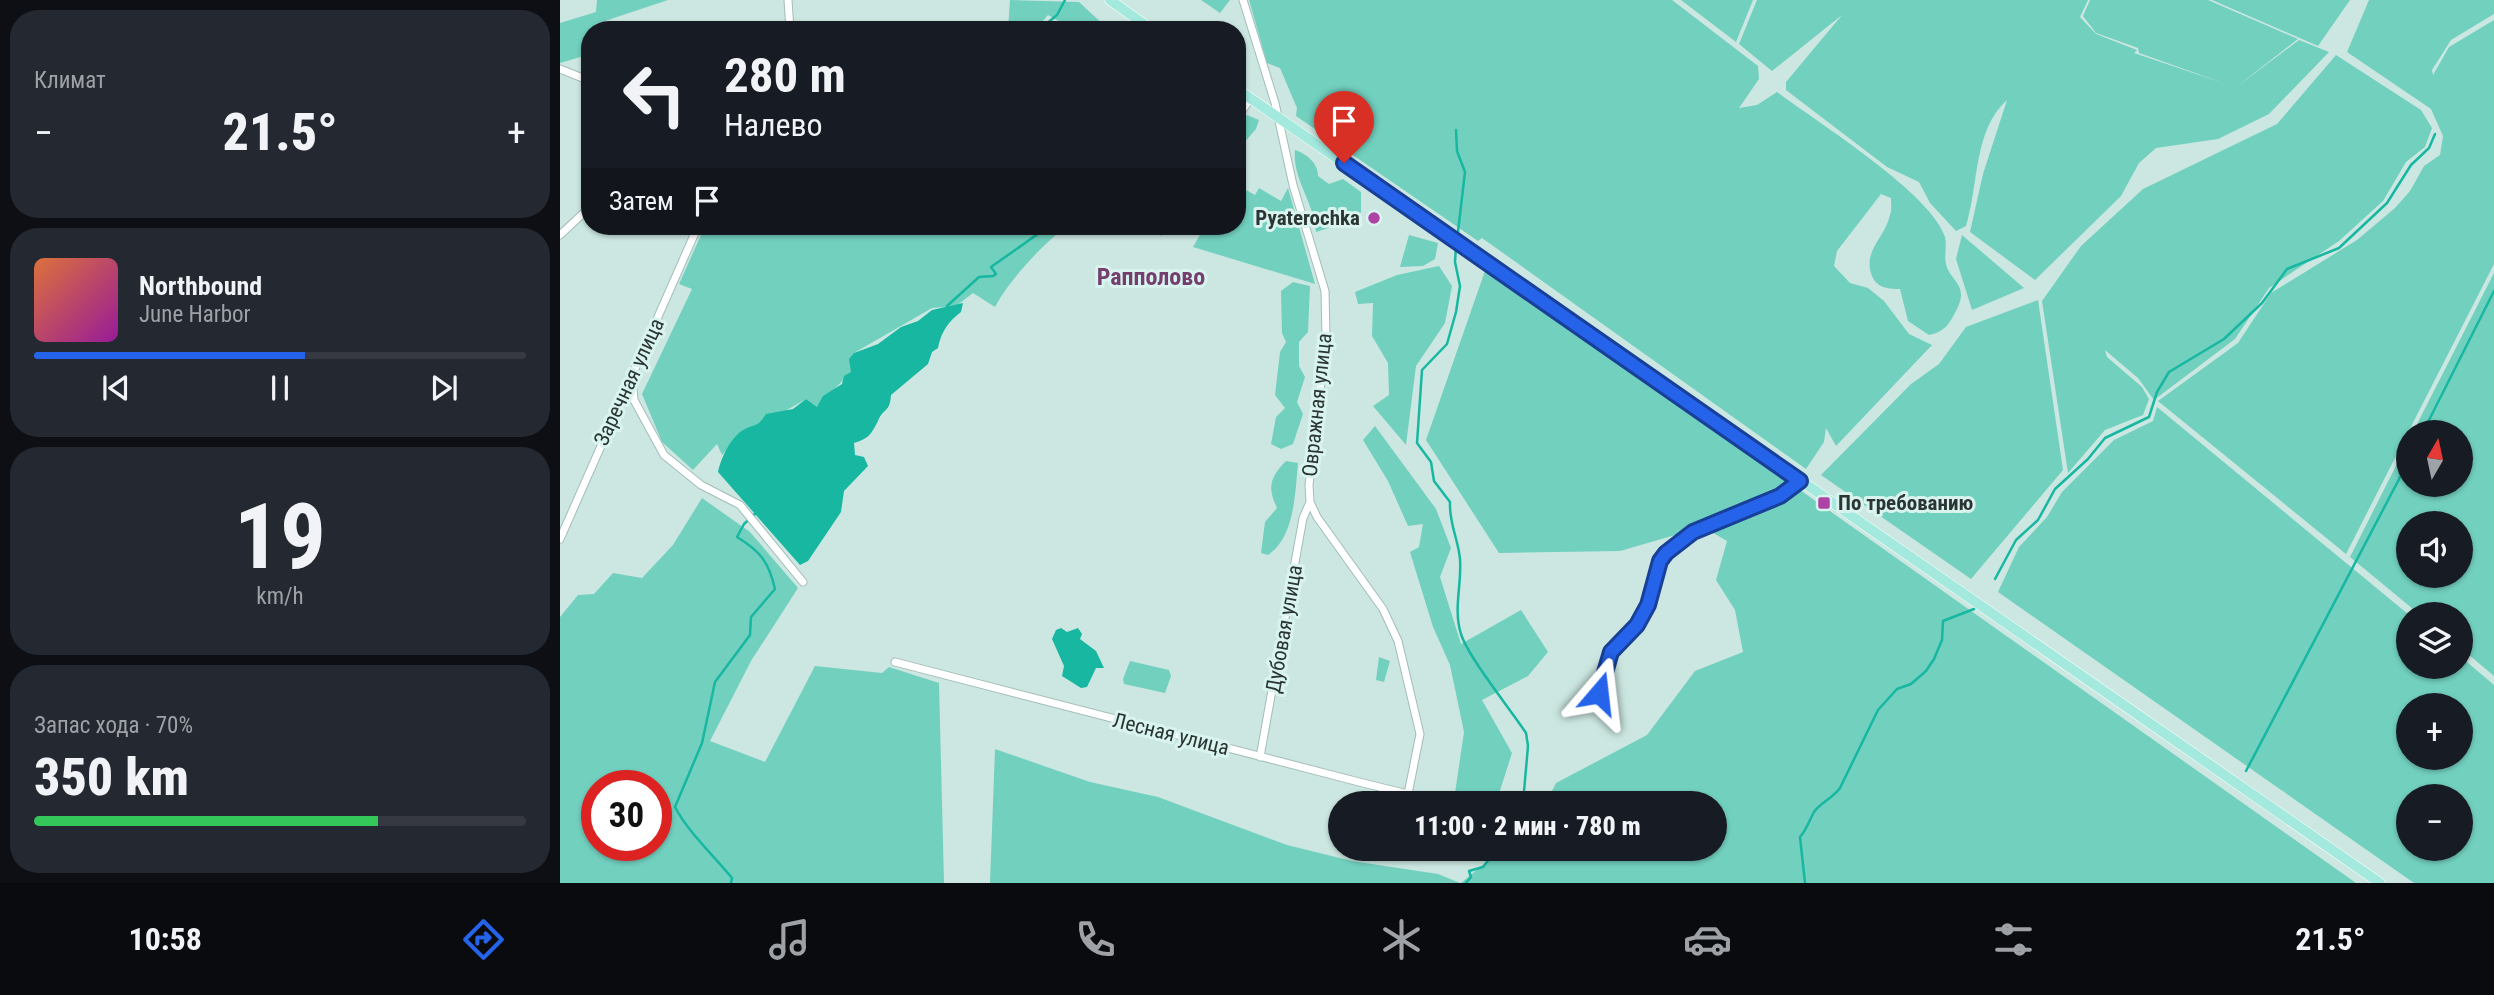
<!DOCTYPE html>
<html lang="ru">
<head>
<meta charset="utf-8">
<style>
  :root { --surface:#171b24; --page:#242831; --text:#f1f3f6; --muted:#9ea1a6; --line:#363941; --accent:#2563eb }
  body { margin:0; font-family:"Roboto Condensed",sans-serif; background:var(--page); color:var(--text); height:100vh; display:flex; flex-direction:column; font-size:26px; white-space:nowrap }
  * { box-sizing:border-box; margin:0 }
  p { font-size:23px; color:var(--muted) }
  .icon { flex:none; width:38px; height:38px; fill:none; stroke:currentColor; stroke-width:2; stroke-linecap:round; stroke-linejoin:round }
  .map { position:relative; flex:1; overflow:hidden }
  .details { display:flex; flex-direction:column; gap:10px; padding:10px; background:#0d0f14; width:560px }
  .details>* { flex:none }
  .guide { position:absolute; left:21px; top:21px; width:665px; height:214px; border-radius:28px; box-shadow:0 2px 5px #0004; background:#171b24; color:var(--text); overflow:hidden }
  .needle { width:46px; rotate:9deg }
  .fabs { position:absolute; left:1836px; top:420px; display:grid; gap:14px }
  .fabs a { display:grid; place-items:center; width:77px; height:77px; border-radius:50%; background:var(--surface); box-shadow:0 2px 5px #0004; font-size:35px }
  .speed { position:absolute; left:21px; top:770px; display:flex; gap:14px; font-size:35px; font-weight:700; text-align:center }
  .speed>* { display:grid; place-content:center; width:91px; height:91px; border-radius:50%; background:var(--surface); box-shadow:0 2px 5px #0004; line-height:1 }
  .speed .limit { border:10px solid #d22; background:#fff; color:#111 }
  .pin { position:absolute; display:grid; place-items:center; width:60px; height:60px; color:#fff; margin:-72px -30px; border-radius:50% 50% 50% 0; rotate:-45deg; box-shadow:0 0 7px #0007 }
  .pin .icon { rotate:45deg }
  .me { position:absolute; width:77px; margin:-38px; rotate:17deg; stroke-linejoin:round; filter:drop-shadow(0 0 5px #0008) }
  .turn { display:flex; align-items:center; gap:24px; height:147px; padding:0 28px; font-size:32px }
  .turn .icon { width:91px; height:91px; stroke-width:2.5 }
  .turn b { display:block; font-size:49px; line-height:60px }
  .then { display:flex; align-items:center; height:66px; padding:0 28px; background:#0003; gap:14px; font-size:26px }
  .big { font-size:52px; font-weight:800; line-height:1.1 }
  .details .widget { flex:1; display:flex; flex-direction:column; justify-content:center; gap:10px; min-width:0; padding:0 24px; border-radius:28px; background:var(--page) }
  .details .dial { align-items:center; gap:0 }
  .dial b { font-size:91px; line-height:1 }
  .song { display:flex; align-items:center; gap:21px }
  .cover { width:84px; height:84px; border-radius:10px; background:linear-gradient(135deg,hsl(20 70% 55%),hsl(300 70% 35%)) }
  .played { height:7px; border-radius:4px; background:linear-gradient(90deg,var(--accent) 55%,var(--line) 55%) }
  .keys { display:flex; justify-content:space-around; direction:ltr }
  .heat { display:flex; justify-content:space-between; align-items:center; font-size:38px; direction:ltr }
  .charge { height:10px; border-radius:5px; background:linear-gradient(90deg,#34c759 70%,var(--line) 0) }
  .trip { position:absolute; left:768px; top:791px; width:399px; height:70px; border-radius:35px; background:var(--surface); box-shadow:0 2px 5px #0004; font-weight:800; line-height:70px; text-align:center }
  .menu { display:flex; height:112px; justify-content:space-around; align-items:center; background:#090b0e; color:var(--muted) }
  .menu .icon { width:49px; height:49px }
  .menu .on { color:var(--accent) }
  .menu b { font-size:32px; color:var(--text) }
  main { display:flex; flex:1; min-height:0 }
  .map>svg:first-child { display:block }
</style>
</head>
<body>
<main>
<section class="details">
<div class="widget"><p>Климат</p>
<div class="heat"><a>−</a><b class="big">21.5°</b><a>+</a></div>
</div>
<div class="widget">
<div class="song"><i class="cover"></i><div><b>Northbound</b><p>June Harbor</p></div></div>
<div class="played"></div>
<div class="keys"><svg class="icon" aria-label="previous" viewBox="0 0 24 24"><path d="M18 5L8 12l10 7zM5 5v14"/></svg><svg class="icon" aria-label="pause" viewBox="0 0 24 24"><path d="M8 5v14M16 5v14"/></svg><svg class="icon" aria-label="next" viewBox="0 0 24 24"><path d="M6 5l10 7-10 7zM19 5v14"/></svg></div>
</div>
<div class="widget dial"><b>19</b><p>km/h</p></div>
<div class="widget"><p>Запас хода · 70%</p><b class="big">350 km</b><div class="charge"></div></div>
</section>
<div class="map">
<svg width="1934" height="883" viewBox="0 0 1934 883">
  <rect width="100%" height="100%" fill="#cce7e1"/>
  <!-- green -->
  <path fill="#72d0bf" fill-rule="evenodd" d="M37,0H108L36,24L35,30H30L27,55L0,63V23L36,12Z
    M450,0L519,2L546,27L545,30H515L488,15L475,30H448Z
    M641,0H670L660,13Z
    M689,0H1112L1198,66L1199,79L1179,108L1197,105L1217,92C1257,122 1371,193 1385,237C1387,246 1384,255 1386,264C1390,281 1408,284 1398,307C1391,321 1386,332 1369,335L1348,321L1340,289C1328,289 1317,288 1312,276C1302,251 1325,238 1330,215C1332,210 1331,203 1331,198L1321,194L1277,251L1274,266L1290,283L1308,288L1324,301L1349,334L1372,345L1276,446L1266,428L1264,442L1246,469L922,238L918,241L736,116L737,108L720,68L707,63Z
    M1121,0H1193L1176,42Z
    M1197,0H1528L1520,17L1536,34L1577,50L1574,53L1666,84L1579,53L1578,48L1536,33L1523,16L1530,0H1648L1738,39L1675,88L1739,40L1769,52L1709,114L1658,139L1596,148L1579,163L1561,196L1475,280L1410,232L1423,174L1447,100C1413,131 1419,184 1406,226L1396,231L1370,203L1359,182L1327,167L1226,90V82L1282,15L1212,71L1179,44Z
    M1652,0H1790L1758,46Z
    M1809,0H1934V14L1891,40L1872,70L1873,75L1889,47L1934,20V264L1786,554L1598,401L1678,343L1711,293L1797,240L1835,208L1850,191L1864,166L1880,155L1883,136L1871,109L1787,52Z
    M1776,55L1861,110L1872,128L1865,147L1846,162L1823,201L1779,241L1709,288L1675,339L1594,400L1578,378L1545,350L1547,357L1582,387L1589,399L1583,415L1545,430L1508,473L1482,301L1521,246L1583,189L1717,124Z
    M687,115L699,120L696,129L682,145L677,146V126Z
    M735,150C747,154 758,163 758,176L769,184L783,179L801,192V212L792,226L781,224L756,232C755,204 732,179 735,150Z
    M677,185L695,195L699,188L721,201L728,188L755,284L633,247L645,226H677Z
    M145,226H376L398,234L437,226H507C482,245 450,279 435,307L413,293L396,306L372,308L294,353L291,372L257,407L246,399L197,427L187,428L162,455L157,444L133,470L102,442L82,394L132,289L119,284Z
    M849,235L878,243L875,259L863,266L840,267Z
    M1402,235L1464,288L1412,310L1396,259Z
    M879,266L892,286L885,323L856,366L846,445L813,406L829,395L828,363L812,336L813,303L798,304L795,292L837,275Z
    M926,268L1796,883H901L942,849H1155V803H986L996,783L1087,735L1135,671L1183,652L1175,610L1156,580L1167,541L1143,527L1060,551L939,553L866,440Z
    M1934,273V676L1901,648L1900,614H1859L1790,557L1848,442V485H1900V432H1853ZM1848,523H1900V576H1848Z
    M733,282L750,286L748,332L739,342V366L745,377L737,402L743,414L733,444L721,449L711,444L716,417L725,408L715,395L720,352L726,342L722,333L721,291Z
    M1478,300L1503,470L1411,579L1261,475L1351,384L1379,364L1406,327Z
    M1597,407L1848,614V667H1900L1901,657L1934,685V883H1854L1438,592L1459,547L1487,517L1502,492L1554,440L1593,421ZM1848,705H1900V758H1848ZM1848,796H1900V849H1848Z
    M815,426L876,509L891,548L880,577L901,644L961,610L988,652L968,676L922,700L952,753L936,803H918L895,793L904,732L890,665L873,627L850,552L859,547L863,524L848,526L828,481L803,440Z
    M726,461L738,463C735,493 735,537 708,555L701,553L705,522L717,508C707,488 710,477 726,461Z
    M142,498L190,532L238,588L191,661L150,741L205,762L255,666L322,673L329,667L379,683L384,883H0V617L18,595L34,594L53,573L82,578L113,545ZM37,786H96V845H37Z
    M819,657L830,661L824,682L816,680Z
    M570,661L609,670L611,676L605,693L564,684L563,679Z
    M435,749L530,782L598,797L727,845L792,861L878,874L900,883H430Z"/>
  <!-- water -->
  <path fill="#17b7a2" d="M403,303L401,312C388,322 381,332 378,348L372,352L368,364L331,395C330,413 323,408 318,421C311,434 310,438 294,443L295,455L304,457L308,466L284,491L281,512L248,561L240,565L158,472C161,458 171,436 185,429C197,423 197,428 206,414L233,409L246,399L257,407L263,396L282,384L284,376L291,372L289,359L294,353L318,344L341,327L358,321L372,310Z
    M501,628L507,632L518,628L522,634L520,639L536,651L544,668H536L527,687L521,688L502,676L504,666L492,639L496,630Z"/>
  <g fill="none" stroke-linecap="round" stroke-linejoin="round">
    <!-- stream -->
    <path stroke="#17b7a2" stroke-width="2.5" d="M479,30L497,15L505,0
      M896,130L897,151L905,172L897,240
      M896,246L895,262L900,286L896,312L887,344L862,370L857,443L871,462L874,481L890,502C889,524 898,538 900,559C902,584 893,609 901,634C908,657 951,710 966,733L968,746L963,803
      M387,306L419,277L433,276L436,274L431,267L482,231L481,226
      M1863,432L1934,291
      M1435,579L1456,540L1478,520L1495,489L1528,459L1545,438L1589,417L1597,392L1609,372L1664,339L1702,303L1727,269L1779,248L1827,203L1851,165L1869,148L1875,134
      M1686,771L1848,462
      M171,883L172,878C154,856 128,832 115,807L142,743L155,682L190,635L191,617L215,589C209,562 200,551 177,537L184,524L197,512
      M906,883L911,877L909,871L923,867L937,849
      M1245,883L1240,837C1247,829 1249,821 1254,812C1260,803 1273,798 1280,788L1318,710L1337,689L1351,684L1366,671L1374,659L1382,640L1383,621L1414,609"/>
    <!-- minor casing -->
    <g stroke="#a3bdb7" stroke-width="9">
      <path id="minor" d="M228,0L230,30
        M683,0L715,103L733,185L765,291L766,337L749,485L750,502L757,517L823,609L838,641L860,734L848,794
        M0,69L30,81
        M677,118L691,98
        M601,231L605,226
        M0,235L30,207
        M72,378L74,400L104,455L141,485L180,505L243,582
        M0,539L138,226
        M335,662L803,783L872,800L882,801L887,797
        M1051,719C1047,711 1038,700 1039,690C1045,647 1081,632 1093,594C1100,573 1098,558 1117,543C1153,514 1203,509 1240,481
        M700,757L743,518L750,502"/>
    </g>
    <!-- major casing -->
    <g stroke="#fff" stroke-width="11">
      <path id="major" d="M550,0L592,30
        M677,89L1820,883"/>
    </g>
    <!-- minor -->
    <use href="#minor" stroke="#fff" stroke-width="7"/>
    <!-- major -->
    <use href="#major" stroke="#a3e9dd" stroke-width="10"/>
  </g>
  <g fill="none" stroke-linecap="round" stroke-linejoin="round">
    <!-- route casing -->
    <g stroke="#184099" stroke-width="18">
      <path id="route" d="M784,163L1240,481L1220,496L1133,532L1106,553L1100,561L1088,605L1077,625L1051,652L1039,693"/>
    </g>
    <!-- route -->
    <use href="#route" stroke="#2563eb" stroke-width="12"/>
  </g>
  <!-- markers -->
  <g fill="#ad43a5" stroke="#d9f4ee" stroke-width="2.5">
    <circle cx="814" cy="218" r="7"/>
    <rect x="1257" y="496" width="14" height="14" rx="3.5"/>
  </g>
  <g text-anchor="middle" stroke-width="6" stroke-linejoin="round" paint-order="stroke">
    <!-- poi labels -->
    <g font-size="21" font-weight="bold" fill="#2b3533" stroke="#d9f4ee" text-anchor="end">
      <text x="800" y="225">Pyaterochka</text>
      <text x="1278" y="510" text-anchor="start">По требованию</text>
    </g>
    <!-- street labels -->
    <g font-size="21" fill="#2b3533" stroke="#d9f4ee">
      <text transform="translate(69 382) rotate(-65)" y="7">Заречная улица</text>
      <text transform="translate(757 405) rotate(-84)" y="7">Овражная улица</text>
      <text transform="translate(724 629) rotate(-80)" y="7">Дубовая улица</text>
      <text transform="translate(611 734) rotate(14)" y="7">Лесная улица</text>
    </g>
    <!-- quarter labels -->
    <g font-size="24" font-weight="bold" fill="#743f6f" stroke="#d9f4ee">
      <text x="591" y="285">Рапполово</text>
    </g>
  </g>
</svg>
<div class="fabs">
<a><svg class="needle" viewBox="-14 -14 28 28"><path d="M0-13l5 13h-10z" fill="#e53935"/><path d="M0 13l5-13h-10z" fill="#9ea1a6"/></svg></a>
<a><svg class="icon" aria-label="sound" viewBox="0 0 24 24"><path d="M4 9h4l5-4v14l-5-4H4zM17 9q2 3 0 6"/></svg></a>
<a><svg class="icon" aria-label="layers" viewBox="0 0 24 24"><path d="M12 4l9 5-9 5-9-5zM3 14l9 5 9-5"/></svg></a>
<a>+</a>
<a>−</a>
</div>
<div class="speed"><div class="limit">30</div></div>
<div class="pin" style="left:784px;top:163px;background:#d93025"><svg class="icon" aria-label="arrive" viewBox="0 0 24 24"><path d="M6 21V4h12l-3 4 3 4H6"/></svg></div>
<svg class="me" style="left:1039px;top:693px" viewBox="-20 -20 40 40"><path d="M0-17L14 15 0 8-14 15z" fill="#2563eb" stroke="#fff" stroke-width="4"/></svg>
<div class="trip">11:00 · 2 мин · 780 m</div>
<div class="guide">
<div class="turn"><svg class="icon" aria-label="left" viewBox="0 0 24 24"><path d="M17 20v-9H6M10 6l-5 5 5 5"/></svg><div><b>280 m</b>Налево</div></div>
<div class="then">Затем<svg class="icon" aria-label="arrive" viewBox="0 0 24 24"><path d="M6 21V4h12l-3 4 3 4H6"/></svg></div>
</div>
</div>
</main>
<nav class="menu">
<b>10:58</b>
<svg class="icon on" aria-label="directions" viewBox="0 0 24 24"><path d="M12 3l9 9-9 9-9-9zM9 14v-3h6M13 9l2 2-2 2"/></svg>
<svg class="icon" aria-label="music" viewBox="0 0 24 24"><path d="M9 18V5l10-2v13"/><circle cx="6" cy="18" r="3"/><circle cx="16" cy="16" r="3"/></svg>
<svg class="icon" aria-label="phone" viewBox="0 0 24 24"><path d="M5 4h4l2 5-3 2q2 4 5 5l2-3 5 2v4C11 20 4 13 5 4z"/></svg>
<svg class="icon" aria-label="climate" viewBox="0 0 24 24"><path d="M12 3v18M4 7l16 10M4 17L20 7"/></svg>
<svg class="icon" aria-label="car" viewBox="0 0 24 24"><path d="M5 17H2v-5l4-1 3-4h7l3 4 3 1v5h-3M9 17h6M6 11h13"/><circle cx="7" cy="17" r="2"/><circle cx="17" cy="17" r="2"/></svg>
<svg class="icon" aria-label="filters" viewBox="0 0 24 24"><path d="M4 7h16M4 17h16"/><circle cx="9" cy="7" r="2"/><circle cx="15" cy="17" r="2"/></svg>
<b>21.5°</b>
</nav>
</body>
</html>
